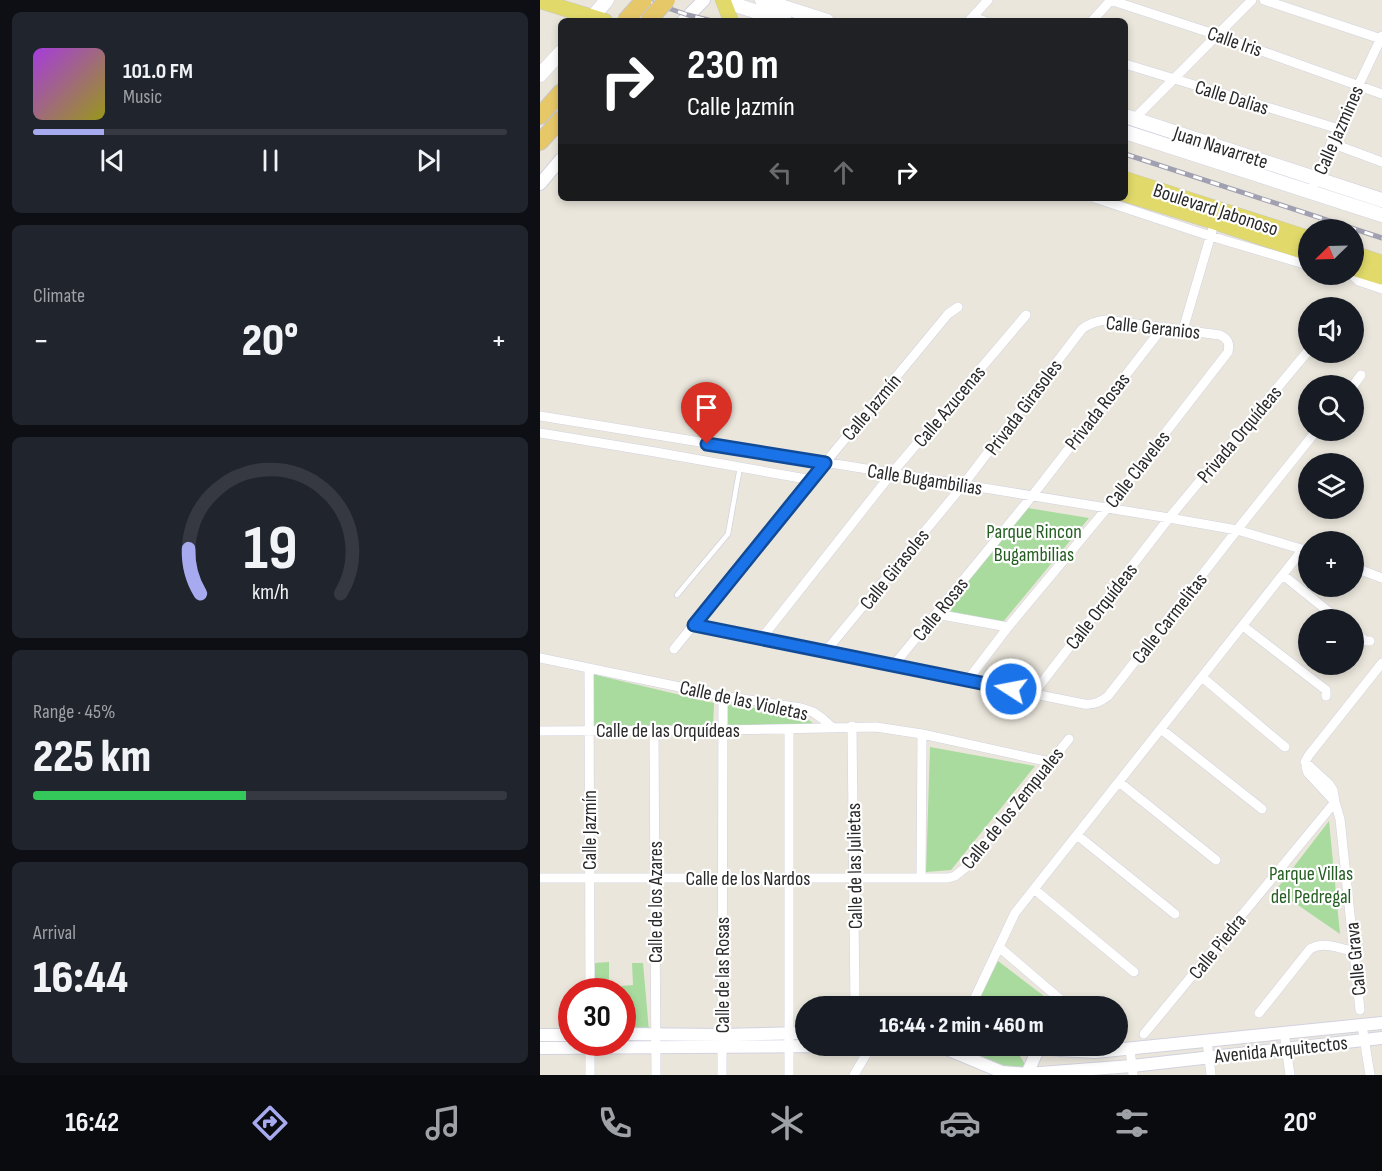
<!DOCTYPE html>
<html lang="en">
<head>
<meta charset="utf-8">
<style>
  :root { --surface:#171b24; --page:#20242c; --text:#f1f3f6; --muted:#9ea1a6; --line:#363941; --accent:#a7aaef }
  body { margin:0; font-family:"Sofia Sans Condensed",sans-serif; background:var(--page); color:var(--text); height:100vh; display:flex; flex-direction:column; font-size:22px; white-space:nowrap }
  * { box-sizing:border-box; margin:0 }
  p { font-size:20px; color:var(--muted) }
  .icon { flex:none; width:33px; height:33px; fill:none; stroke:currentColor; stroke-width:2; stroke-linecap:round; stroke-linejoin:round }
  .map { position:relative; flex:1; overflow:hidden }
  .side { display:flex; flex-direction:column; gap:12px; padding:12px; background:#0d0f14; width:540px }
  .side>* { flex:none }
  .hud { position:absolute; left:18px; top:18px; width:570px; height:183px; border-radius:9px; box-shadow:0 3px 9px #0003; background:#202124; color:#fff; overflow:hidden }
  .needle { width:39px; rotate:247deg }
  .buttons { position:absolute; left:758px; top:219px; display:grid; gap:12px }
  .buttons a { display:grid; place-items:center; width:66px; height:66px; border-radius:50%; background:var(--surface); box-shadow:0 3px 9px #0003; font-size:30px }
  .speed { position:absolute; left:18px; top:978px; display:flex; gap:12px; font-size:30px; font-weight:700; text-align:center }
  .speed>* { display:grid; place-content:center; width:78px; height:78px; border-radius:50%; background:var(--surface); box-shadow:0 3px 9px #0003; line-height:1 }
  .speed .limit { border:9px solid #d22; background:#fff; color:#111 }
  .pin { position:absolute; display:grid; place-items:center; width:51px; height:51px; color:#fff; margin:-62px -26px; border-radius:50% 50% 50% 0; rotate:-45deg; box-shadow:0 0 6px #0007 }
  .pin .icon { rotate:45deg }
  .me { position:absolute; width:66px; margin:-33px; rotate:281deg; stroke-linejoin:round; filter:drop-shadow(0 0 4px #0008) }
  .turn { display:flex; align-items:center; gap:21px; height:126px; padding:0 30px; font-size:27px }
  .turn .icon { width:78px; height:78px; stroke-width:2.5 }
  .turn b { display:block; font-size:42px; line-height:51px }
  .lanes { display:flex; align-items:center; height:57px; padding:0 30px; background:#0003; justify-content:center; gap:30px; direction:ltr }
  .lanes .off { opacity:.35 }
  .big { font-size:45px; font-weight:800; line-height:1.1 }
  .side .card { flex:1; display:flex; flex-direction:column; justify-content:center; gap:9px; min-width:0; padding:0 21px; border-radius:9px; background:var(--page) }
  .side .dial { align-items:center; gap:0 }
  .dial svg { height:156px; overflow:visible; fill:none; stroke:var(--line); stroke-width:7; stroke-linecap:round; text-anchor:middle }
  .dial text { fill:var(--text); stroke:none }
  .song { display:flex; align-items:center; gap:18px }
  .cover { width:72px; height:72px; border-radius:9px; background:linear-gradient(135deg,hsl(280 70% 55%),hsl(60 70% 35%)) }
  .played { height:6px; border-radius:3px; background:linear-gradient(90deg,var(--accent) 15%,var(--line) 15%) }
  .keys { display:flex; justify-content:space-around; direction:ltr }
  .heat { display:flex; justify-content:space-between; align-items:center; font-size:33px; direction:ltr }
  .charge { height:9px; border-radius:4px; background:linear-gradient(90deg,#34c759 45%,var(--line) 0) }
  .trip { position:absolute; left:255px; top:996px; width:333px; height:60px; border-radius:30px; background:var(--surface); box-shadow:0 3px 9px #0003; font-weight:800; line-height:60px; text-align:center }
  .tabs { display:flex; height:96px; justify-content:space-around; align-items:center; background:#090b0e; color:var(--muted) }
  .tabs .icon { width:42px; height:42px }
  .tabs .active { color:var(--accent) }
  .tabs b { font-size:27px; color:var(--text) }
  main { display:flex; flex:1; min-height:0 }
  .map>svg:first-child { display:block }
</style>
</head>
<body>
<main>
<section class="side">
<div class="card">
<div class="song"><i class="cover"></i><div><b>101.0 FM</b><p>Music</p></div></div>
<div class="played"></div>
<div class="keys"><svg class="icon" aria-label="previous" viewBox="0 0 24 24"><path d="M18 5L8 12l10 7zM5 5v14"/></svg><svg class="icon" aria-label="pause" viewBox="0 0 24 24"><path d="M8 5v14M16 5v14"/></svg><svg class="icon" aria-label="next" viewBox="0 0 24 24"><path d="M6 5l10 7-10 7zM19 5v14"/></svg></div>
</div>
<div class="card"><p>Climate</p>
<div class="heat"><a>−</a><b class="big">20°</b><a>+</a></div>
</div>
<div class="card dial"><svg viewBox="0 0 100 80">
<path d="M14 69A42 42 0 1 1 86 69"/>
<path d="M14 69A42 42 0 0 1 8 46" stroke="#a7aaef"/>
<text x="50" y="56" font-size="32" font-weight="700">19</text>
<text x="50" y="72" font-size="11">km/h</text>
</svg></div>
<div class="card"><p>Range · 45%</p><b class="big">225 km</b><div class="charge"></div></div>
<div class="card"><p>Arrival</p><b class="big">16:44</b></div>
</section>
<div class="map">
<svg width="842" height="1075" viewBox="0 0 842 1075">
  <rect width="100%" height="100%" fill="#eae6dc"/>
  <!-- green -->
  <path fill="#a9db9f" d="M488,508L549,518L463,622L404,610Z
    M52,674L174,703L173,727H53Z
    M187,704L262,715L274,724L185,727Z
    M390,747L495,766L411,870L386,872Z
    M789,821L800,934L736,890Z
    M458,961L517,1006H436Z
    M69,962V987L93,985L92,963H103L109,1031L83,1030L82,992H55V963Z
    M401,1046H442L477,1051L486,1066L484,1072L463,1070Z"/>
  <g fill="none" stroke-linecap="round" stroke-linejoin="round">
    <!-- service casing -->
    <g stroke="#d2d2e0" stroke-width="6">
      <path id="service" d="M137,595L188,534L200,467"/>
    </g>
    <!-- minor casing -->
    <g stroke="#d2d2e0" stroke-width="10">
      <path id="minor" d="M570,0L677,35L842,94
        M724,0L841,39
        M433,17L444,21
        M429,21L448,0
        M552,21L571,0
        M585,64L799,129
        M594,119L712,0
        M791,143L842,162
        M774,184L791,143L842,36
        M555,198L670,236L768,265
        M811,274L819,281L842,289
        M643,330L672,231
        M813,386L821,375
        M0,416L629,518L697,530L768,551
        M0,433L115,452L272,480
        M813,567L842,578
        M743,575L799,620
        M396,614L468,627
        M154,625L544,704C554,705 560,702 568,696L697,530L777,430
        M703,626L786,690V696
        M813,631L826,641H830
        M221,639L352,473L486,315
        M134,649L285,463L408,314L418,307
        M285,652L423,485L542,329C550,323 557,321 566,320L680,335C688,339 690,343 688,352L567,508L468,627L427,681
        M0,658L183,696L261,708L273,712L283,719L292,727
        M353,666L492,496L623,327
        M49,668L50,992
        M662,677L745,747
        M493,694L629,518L768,351
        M312,726L315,1006
        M249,729V1075
        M621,729L722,809
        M114,730L116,1075
        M0,731L183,730L336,727L382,734L510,762
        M765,762L789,784L793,790L795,802L800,819L820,1010
        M765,762L769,755L842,663
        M766,767L768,773L795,802
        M579,782L676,860
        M537,835L635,914
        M0,878H408L415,876L426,867L529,739
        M381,878L382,734
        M494,889L594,972
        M459,947L528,1006
        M431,1006L475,913L763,549
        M719,1013L770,949C784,941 799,948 814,952
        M822,1025L830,1075
        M744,1032L750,1075
        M604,1034L795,802
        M667,1041L671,1075
        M590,1049L593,1075
        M50,1075V1042
        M182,1075L183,696
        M314,1075L331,1046"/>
    </g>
    <!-- tertiary casing -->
    <g stroke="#d2d2e0" stroke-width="14">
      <path id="tertiary" d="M143,21L164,0
        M0,184L21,159
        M82,1034L182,1035L266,1033
        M0,1035H32
        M393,1046L409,1050L462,1072L487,1074L592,1066L842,1038
        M488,1046L521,1050L555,1052L842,1023
        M0,1048L289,1046
        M487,1074L499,1047"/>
    </g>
    <!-- secondary casing -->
    <g stroke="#d2d2e0" stroke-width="15">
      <path id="secondary" d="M192,0L196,5L245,21
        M222,0L287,21
        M49,21L67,0
        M0,75L21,52
        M585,116L842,200
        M585,132L842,215"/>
    </g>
    <!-- primary casing -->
    <g stroke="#c7c7c7" stroke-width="16">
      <path id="primary" d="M183,0L191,21
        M0,1L65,21
        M585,179L768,238
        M585,194L675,222L768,253
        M813,253L842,263
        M813,268L842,277"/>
    </g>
    <!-- trunk casing -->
    <g stroke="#c7c7c7" stroke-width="18">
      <path id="trunk" d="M0,116L21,92
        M0,142L21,119"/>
    </g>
    <!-- service -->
    <use href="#service" stroke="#fff" stroke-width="4.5"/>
    <!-- minor -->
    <use href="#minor" stroke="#fff" stroke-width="9"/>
    <!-- tertiary -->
    <use href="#tertiary" stroke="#fff" stroke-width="12"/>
    <!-- secondary -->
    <use href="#secondary" stroke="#fff" stroke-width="14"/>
    <!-- primary -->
    <use href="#primary" stroke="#e1da6a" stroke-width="15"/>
    <!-- trunk -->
    <use href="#trunk" stroke="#e6c868" stroke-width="16"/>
    <!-- rail casing -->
    <g stroke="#a0a0b1" stroke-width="5">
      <path id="rail" d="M104,0L148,15L172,21
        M585,154L842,238"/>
    </g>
    <!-- rail -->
    <use href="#rail" stroke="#fff" stroke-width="3" stroke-dasharray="9" stroke-linecap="butt"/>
    <!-- trunk-bridge casing -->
    <g stroke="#c7c7c7" stroke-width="18" stroke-linecap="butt">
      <path id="trunk-bridge" d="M85,21L104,0
        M108,21L127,0"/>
    </g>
    <!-- trunk-bridge -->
    <use href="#trunk-bridge" stroke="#e6c868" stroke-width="16"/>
  </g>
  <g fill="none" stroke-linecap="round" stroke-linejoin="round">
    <!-- route casing -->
    <g stroke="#114b97" stroke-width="15">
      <path id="route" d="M167,444L285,463L154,625L471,689"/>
    </g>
    <!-- route -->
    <use href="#route" stroke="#1a73e8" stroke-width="10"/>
  </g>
  <g text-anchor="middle" stroke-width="4.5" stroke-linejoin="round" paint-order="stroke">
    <!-- street labels -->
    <g font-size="20" fill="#292929" stroke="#fff">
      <text transform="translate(695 41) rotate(19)" y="7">Calle Iris</text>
      <text transform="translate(692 97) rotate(17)" y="7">Calle Dalias</text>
      <text transform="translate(798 130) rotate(-66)" y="7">Calle Jazmines</text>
      <text transform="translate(681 147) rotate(18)" y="7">Juan Navarrete</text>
      <text transform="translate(676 209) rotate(18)" y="7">Boulevard Jabonoso</text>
      <text transform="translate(613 327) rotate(6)" y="7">Calle Geranios</text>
      <text transform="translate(409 406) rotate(-50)" y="7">Calle Azucenas</text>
      <text transform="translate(331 407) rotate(-50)" y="7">Calle Jazmín</text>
      <text transform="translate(483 407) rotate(-53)" y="7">Privada Girasoles</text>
      <text transform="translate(557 411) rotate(-52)" y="7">Privada Rosas</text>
      <text transform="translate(699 434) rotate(-50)" y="7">Privada Orquídeas</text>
      <text transform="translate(597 469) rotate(-52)" y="7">Calle Claveles</text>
      <text transform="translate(385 479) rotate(9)" y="7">Calle Bugambilias</text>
      <text transform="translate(354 569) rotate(-51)" y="7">Calle Girasoles</text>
      <text transform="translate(561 606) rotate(-52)" y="7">Calle Orquídeas</text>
      <text transform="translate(400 609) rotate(-51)" y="7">Calle Rosas</text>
      <text transform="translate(629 618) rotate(-52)" y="7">Calle Carmelitas</text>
      <text transform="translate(204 700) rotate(12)" y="7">Calle de las Violetas</text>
      <text x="128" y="737">Calle de las Orquídeas</text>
      <text transform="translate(472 808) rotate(-51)" y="7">Calle de los Zempuales</text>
      <text transform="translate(49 830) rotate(-90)" y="7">Calle Jazmín</text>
      <text transform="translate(314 866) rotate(-91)" y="7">Calle de las Julietas</text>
      <text x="208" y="885">Calle de los Nardos</text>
      <text transform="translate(115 902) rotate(-90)" y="7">Calle de los Azares</text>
      <text transform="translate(677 946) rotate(-51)" y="7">Calle Piedra</text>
      <text transform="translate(815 959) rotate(-96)" y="7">Calle Grava</text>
      <text transform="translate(182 975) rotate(-90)" y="7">Calle de las Rosas</text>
      <text transform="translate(741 1049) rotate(-6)" y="7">Avenida Arquitectos</text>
    </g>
    <!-- park labels -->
    <g font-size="20" fill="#245e21" stroke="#fff">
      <text x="494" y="538">Parque Rincon<tspan x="494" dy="23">Bugambilias</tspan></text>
      <text x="771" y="880">Parque Villas<tspan x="771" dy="23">del Pedregal</tspan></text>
    </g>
  </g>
</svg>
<div class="buttons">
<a><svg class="needle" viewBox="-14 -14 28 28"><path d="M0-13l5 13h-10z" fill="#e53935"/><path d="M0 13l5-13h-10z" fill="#9ea1a6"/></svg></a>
<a><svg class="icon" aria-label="sound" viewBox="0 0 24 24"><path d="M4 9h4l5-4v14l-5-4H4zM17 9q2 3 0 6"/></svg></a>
<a><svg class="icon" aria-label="search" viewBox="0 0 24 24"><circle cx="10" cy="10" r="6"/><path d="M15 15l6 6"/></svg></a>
<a><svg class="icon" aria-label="layers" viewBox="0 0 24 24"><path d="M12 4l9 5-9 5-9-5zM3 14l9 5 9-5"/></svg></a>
<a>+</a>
<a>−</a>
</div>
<div class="speed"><div class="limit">30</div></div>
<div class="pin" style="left:167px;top:444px;background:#d93025"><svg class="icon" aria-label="arrive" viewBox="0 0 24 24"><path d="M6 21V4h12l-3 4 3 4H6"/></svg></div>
<svg class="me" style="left:471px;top:689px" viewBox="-20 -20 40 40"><circle r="17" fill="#1a73e8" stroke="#fff" stroke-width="3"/><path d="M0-11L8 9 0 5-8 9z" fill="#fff"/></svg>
<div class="trip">16:44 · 2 min · 460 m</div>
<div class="hud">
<div class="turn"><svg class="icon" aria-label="right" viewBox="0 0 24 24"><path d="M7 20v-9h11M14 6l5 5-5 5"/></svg><div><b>230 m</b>Calle Jazmín</div></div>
<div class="lanes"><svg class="icon off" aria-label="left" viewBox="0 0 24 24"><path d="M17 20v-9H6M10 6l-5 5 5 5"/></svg><svg class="icon off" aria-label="ahead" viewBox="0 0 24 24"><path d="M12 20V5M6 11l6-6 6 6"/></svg><svg class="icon" aria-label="right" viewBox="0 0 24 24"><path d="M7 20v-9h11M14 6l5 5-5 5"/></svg></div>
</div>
</div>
</main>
<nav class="tabs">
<b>16:42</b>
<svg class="icon active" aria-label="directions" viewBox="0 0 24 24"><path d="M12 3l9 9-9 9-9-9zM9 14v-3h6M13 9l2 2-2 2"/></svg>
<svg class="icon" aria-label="music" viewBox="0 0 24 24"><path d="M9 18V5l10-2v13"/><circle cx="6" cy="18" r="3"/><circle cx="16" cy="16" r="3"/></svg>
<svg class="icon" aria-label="phone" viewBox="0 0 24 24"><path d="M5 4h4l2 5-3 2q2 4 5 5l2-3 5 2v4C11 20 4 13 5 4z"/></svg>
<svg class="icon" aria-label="climate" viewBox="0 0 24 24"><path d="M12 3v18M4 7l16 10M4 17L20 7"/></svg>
<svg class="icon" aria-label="car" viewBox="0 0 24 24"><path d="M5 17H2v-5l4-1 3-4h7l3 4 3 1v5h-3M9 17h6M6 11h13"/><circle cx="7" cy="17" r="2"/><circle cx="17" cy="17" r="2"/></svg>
<svg class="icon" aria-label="filters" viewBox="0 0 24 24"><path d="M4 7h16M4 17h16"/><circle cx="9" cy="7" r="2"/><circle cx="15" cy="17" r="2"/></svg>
<b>20°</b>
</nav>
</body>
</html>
